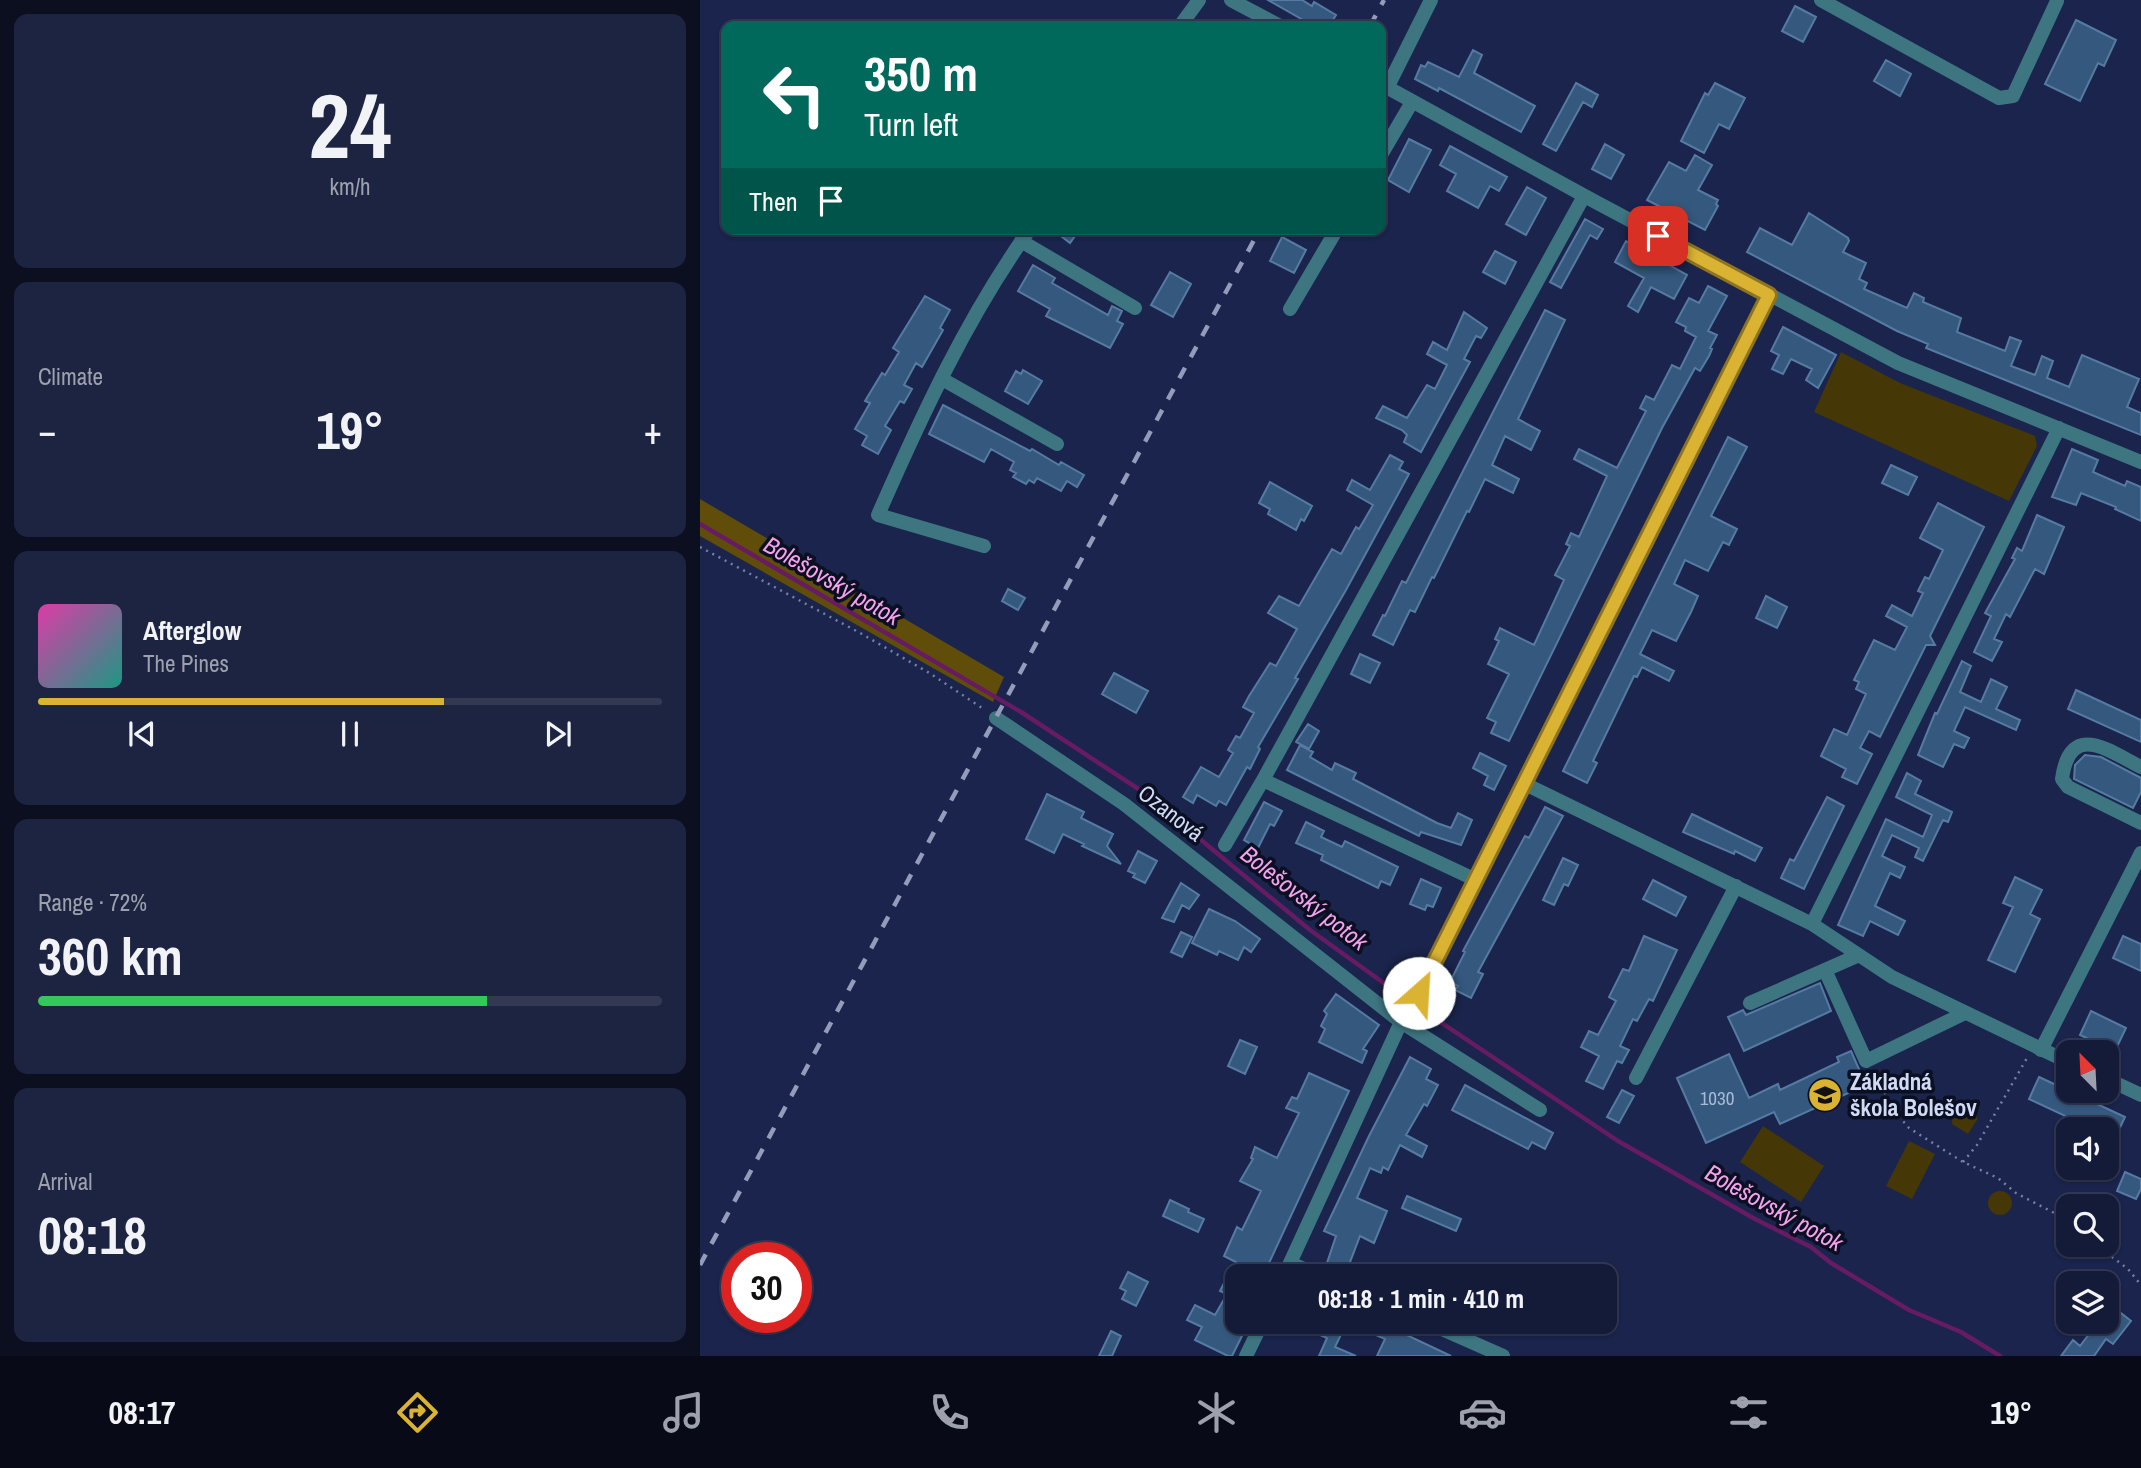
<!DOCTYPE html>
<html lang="en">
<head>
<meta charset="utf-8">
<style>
  :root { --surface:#141b39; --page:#1d2441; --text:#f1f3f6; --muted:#9da1ae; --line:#333953; --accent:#dab333 }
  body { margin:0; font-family:"Archivo Narrow",sans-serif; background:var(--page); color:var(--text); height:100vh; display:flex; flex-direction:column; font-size:26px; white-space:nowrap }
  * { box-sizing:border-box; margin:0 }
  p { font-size:23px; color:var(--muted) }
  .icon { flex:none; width:38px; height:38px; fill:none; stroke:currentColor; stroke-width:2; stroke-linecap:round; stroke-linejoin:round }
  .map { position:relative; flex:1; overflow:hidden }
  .details { display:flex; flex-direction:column; gap:14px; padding:14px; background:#0b0f1f; width:700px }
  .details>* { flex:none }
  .banner { position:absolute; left:21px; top:21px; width:665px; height:214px; border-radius:14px; box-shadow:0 2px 5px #0004,0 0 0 2px var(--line); background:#00695c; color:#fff; overflow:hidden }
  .needle { width:46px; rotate:336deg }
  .buttons { position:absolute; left:1356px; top:1040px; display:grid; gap:14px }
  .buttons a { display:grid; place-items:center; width:63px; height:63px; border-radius:14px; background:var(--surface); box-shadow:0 2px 5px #0004,0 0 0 2px var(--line); font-size:35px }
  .speed { position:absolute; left:21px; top:1242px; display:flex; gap:14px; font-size:35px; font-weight:700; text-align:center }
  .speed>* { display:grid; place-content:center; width:91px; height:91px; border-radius:50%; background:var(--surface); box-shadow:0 2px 5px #0004,0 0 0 2px var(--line); line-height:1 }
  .speed .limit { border:10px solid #d22; background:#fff; color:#111 }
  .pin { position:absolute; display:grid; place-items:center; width:60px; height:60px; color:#fff; margin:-30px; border-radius:14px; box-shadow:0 4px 10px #0006 }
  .me { position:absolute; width:77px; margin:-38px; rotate:26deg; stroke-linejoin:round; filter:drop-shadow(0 0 5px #0008) }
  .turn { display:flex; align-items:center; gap:24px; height:147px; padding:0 28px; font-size:32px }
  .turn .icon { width:91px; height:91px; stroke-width:2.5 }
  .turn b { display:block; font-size:49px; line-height:60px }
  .then { display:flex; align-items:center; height:66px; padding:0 28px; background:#0003; gap:14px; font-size:26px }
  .big { font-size:52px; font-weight:700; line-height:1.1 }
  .details .card { flex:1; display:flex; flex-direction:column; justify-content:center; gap:10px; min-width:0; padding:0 24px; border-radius:14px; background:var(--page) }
  .details .dial { align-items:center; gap:0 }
  .dial b { font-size:91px; line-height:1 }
  .song { display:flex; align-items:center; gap:21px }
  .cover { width:84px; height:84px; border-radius:10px; background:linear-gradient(135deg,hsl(320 70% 55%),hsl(170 70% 35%)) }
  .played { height:7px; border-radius:4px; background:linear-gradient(90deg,var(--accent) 65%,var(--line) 65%) }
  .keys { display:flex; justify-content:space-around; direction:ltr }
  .heat { display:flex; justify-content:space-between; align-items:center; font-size:38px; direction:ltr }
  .charge { height:10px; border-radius:5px; background:linear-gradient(90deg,#34c759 72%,var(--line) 0) }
  .trip { position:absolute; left:525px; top:1264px; width:392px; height:70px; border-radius:14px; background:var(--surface); box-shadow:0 2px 5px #0004,0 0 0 2px var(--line); font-weight:700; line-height:70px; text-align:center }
  .tab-bar { display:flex; height:112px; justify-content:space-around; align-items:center; background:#080b17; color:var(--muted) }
  .tab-bar .icon { width:49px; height:49px }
  .tab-bar .active { color:var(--accent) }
  .tab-bar b { font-size:32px; color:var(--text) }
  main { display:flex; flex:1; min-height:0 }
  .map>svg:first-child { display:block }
</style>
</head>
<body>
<main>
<section class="details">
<div class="card dial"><b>24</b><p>km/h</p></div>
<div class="card"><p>Climate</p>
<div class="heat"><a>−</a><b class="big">19°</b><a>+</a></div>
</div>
<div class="card">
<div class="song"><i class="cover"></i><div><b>Afterglow</b><p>The Pines</p></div></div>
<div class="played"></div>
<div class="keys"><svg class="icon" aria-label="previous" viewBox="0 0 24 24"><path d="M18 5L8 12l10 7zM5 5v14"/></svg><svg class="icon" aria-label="pause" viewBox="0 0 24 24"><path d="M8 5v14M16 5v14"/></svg><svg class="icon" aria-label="next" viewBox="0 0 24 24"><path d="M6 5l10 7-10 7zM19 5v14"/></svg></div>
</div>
<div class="card"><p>Range · 72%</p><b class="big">360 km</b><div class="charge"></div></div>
<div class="card"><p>Arrival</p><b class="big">08:18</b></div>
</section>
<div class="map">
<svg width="1441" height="1356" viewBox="0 0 1441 1356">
  <rect width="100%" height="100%" fill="#1a244c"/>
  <!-- green -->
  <path fill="#453706" d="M1141,352L1200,383L1335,436L1337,446L1309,501L1114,412Z
    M1253,1104L1277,1106V1120L1268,1134L1252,1124Z
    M1063,1126L1124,1166L1101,1202L1040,1162Z
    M1209,1141L1235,1154L1212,1199L1186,1186Z
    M1288 1203a12 12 0 1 1 24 0a12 12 0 1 1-24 0Z"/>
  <!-- forest -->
  <path fill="#604d0a" d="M0,499L304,677L293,702L0,536Z"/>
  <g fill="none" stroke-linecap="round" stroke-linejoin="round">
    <!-- stream -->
    <path stroke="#671b62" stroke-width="4.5" d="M0,524L321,712L443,792L610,930L706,999L918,1141L1055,1219L1111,1247L1131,1263L1209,1310L1261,1332L1300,1356"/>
  </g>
  <!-- building -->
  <path fill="#35587e" stroke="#567ba3" stroke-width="2" d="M568,0H602L612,6L614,2L636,15L629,26H599L603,20Z
    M1095,6L1116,17L1103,42L1082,31Z
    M1376,20L1416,40L1404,66L1398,63L1380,101L1345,84Z
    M773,50L782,55L774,73L835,106L821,132L739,88L738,91L715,79L721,65L725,67L728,62L759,77Z
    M1186,60L1211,74L1200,96L1174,81Z
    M876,83L898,95L892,107L883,102L856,151L843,144Z
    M1015,83L1045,98L1029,129L1019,124L1004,153L981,141L1005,93L1008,95Z
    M709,139L731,150L709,192L688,180Z
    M905,144L924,155L911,179L892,169Z
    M750,146L807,177L799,191L790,186L778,208L747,191L756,174L740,165Z
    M995,155L1012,165L998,190L1018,200L1016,204L1018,206L1005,230L947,200L969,162L986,171Z
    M827,187L846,198L826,235L806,224Z
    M1109,213L1148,238L1149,241L1143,252L1166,263L1159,279L1167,283L1164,289L1207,308L1214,293L1224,298L1223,302L1261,318L1257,332L1305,351L1310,337L1321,341L1311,366L1335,375L1342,356L1353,361L1347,378L1369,387L1382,355L1439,379L1427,407L1441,413V435L1226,348L1228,344L1197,331L1047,252L1060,228L1092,245Z
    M885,219L903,229L897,239L890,235L861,288L850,282Z
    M352,229H380L370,243Z
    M582,237L606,250L594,273L570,261Z
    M926,241L987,275L974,299L951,287L938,312L928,306L944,278L915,262Z
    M795,251L816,262L805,284L783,272Z
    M333,265L355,278L352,283L408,315L412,306L422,311L417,321L423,324L410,348L346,316L350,309L318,291Z
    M470,272L491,284L473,317L451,305Z
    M1008,286L1027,296L1008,331L1017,335L1010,348L1012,349L1009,356L1000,371L995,368L962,428L809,741L791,733L796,722L787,718L809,674L788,664L799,641L795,639L800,628L834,645L864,580L855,575L870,546L866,544L871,533L879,537L907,476L874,459L879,449L917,468L946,411L940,408L946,396L954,400L972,365L980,369L996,337L985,331L986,327L976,322L989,298L999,303Z
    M225,296L250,310L240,328L243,330L222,367L216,363L204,385L212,389L204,403L200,401L185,426L191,430L178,454L162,445L167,436L155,429L170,403L165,401L182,373L185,375L199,352L193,348Z
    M845,310L865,320L818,419L840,431L831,450L805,436L792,465L819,479L813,493L785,479L769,512L767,511L734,578L732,577L715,612L710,610L693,645L673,635L683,615L685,616L702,581L706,583Z
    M764,312L787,328L781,338L776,336L764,359L770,362L721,452L704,442L707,435L702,430L676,418L683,406L707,418L727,385L735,389L747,365L727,354L733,342L747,350Z
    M1083,327L1136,355L1118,388L1106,380L1112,369L1091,359L1083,374L1072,369L1079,355L1071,351Z
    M323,370L342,381L328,404L305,391L316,371L321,374Z
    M243,405L330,451L332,449L359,465L361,462L384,475L377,487L367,481L361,491L337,478L334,483L329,480L326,484L313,477L316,473L310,470L314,462L291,449L284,462L229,434Z
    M1028,437L1047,447L1011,516L1037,529L1029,545L1023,542L1008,571L985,560L974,584L998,596L991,612L976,641L952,630L940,654L974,671L969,681L942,667L937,677L934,676L893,761L897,763L887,783L863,771Z
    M1372,449L1398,460L1393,472L1425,486L1427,481L1441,487V521L1415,509L1416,507L1381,493L1376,505L1352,497Z
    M690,455L703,462L699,469L709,474L646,590L595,678L598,679L558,747L560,749L550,769L547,767L526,805L519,801L516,806L497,795L493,803L483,797L501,767L519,777L533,753L528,750L536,736L540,738L554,713L543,707L549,696L570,663L576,666L597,629L568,613L579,596L599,606L632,549L641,554L656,527L659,529L673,505L647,490L652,480L670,490Z
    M1191,465L1217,477L1208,495L1182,483Z
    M570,482L612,506L604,521L601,519L596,530L568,514L570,509L559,503Z
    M1238,503L1284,527L1230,636L1235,645H1226L1180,737L1169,731L1160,748L1172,754L1157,784L1142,777L1146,769L1121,756L1134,729L1147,735L1166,694L1156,689L1159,682L1154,680L1174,640L1195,650L1207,627L1186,616L1192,605L1212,616L1223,593L1218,591L1225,577L1229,579L1243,550L1220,538Z
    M1337,515L1364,527L1344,574L1335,569L1310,617L1306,614L1294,639L1302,642L1292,661L1274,652L1291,616L1285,613L1315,559L1312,558L1317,548L1322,551Z
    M308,589L325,598L318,610L302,601Z
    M1066,596L1087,607L1077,628L1056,618Z
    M660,654L680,663L670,683L651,674Z
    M1262,661L1271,666L1260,692L1281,702L1291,679L1307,687L1296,709L1320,720L1316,730L1265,707L1254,731L1269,738L1264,748L1254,744L1243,767L1218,755L1235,713L1237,714Z
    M414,673L448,691L436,713L402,694Z
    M1376,690L1441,720V742L1368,709Z
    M608,724L619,731L609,749L596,742Z
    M600,745L613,752L610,757L632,770L635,763L656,773L653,779L737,823L751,828L758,813L772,820L761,845L721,832L719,836L587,770Z
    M780,753L806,766L794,790L784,785L788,776L773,768Z
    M1385,755L1401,757L1441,778V792L1433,808L1374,779L1375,765Z
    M1207,773L1221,781L1215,794L1252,812L1248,822L1243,820L1223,861L1215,857L1219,848L1192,835L1182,856L1205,867L1200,878L1190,873L1175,906L1205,921L1198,935L1170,921L1163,936L1138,925L1186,819L1223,837L1232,815L1196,797Z
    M347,794L384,812L381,818L413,834L407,846L421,864L382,846L384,844L363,834L354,853L326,839Z
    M1127,797L1144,806L1104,889L1081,878L1090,859L1094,861Z
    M564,802L582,811L574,826L570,824L558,848L544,840Z
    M845,807L863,816L778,972L783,974L771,998L755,990L758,986L750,982L765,952L763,951L825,836L829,838Z
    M992,814L1062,848L1055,861L1035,851L1034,854L983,832Z
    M606,822L624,831L621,837L642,847L645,841L698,867L690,885L681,881L678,888L621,860L623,855L596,843Z
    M438,851L457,861L445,883L433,877L435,874L428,871Z
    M863,858L878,865L868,886L864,884L854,905L843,900Z
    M1315,877L1342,890L1330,914L1340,919L1315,972L1288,960L1313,907L1303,903Z
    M721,879L741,888L733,907L727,905L725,910L710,904Z
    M953,880L986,897L976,916L943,899Z
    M481,883L499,895L489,909L482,905L474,922L462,918Z
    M509,909L535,921L560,939L551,952L544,947L538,960L519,951L517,955L492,943Z
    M481,932L492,937L482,957L471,952Z
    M944,936L977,950L953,1001L949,999L937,1021L933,1019L920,1046L929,1050L922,1063L917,1061L903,1089L886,1081L899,1056L881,1047L889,1031L898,1035L916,1001L909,997L923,969L929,971Z
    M1423,936L1441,944V971L1413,958Z
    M1120,983L1131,1011L1044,1051L1028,1017L1043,1010L1046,1015Z
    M636,994L679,1025L663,1049L667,1051L662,1063L619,1042L625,1029L621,1026L627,1014L624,1011Z
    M1391,1011L1426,1028L1415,1051L1380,1035Z
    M540,1040L557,1047L545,1074L528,1066Z
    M1151,1051L1166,1085L1080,1124L1074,1112L1006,1143L977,1078L1029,1054L1049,1098L1078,1084L1080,1090L1139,1062L1137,1057Z
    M710,1057L731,1069L726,1079L738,1085L727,1106L724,1104L706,1135L727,1146L722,1157L700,1145L688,1170L683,1167L681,1173L670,1168L657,1198L687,1211L674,1243L660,1236L647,1270L627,1263L636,1236L624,1231L669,1136Z
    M609,1073L649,1091L563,1276L524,1256L537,1227L542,1230L561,1191L540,1181L553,1159L551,1158L555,1147L577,1158L599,1113L586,1108L592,1097L597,1099Z
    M1339,1077L1425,1117L1407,1155V1129H1393L1329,1099Z
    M765,1085L853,1133L845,1149L832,1142L828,1149L752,1110Z
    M922,1090L934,1096L919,1123L907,1117Z
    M1425,1172L1441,1179V1189L1436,1199L1417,1191Z
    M707,1196L761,1219L756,1231L702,1208Z
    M470,1200L489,1209L488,1212L504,1219L498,1232L463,1216Z
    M428,1272L448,1282L436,1306L422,1299L426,1291L420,1288Z
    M537,1278V1323L546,1328L532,1356H528L495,1340L502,1327L487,1320L495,1305L515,1315L527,1294L520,1291L525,1281L533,1285Z
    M1412,1306L1431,1321L1413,1344L1406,1339L1394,1356H1361L1373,1340L1380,1346L1399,1321H1407V1312Z
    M588,1321H677L751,1356H677L685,1339L647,1322L635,1347L656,1356H619L627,1338Z
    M411,1331L421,1336L412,1356H399Z"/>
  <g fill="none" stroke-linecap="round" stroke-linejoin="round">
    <!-- path -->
    <path stroke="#7881a2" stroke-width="2.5" stroke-dasharray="2 5" stroke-linecap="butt" d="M0,547L162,634L231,674L285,710
      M1174,1074L1196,1113L1209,1128L1263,1162L1298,1178L1316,1193L1360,1216L1368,1224
      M1263,1162L1277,1145L1327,1058
      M1395,1244L1428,1269L1441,1285"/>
    <!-- minor -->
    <path stroke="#3d7681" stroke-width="14" d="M531,0L580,26
      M1121,0L1299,98L1313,96L1357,1
      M480,26L499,0
      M681,84L892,200L1198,363L1441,462
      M687,88L731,0
      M681,155L712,102
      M321,241L435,308
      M590,309L637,229
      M242,379L357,444
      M284,546L178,515C221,417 267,317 330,229
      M296,718L424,804L701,1022L584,1276
      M1441,767C1409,751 1370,720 1362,779L1368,787L1441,823
      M563,780L774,879
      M823,783L1112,924L1192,977L1368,1062
      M525,845L563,780L884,196
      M1112,924L1359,428
      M1125,970L1166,1061L1265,1013
      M1050,1003L1159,955
      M1341,1050L1441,853
      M936,1078L1036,886
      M1407,1079L1441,1095
      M840,1110L701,1022L717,997L1069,295
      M590,1263L620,1276
      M724,1321L803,1356
      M546,1356L563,1321"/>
    <!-- rail -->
    <path stroke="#939cbb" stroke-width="4.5" stroke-dasharray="12 12" stroke-linecap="butt" d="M670,26L684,0
      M0,1265L560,229"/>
  </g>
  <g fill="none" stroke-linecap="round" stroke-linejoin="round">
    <!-- route casing -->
    <g stroke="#8e7421" stroke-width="18">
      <path id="route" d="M719,993L1069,295L958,236"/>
    </g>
    <!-- route -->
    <use href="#route" stroke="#dab333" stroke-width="12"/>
  </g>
  <!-- icons -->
  <defs>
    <g id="school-disc" transform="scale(1.75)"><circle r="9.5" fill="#dab333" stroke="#0a0f21"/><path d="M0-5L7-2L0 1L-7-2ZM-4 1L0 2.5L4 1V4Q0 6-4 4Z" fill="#111"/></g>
  </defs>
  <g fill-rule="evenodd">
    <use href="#school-disc" x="1125" y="1095"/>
  </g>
  <g text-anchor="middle" stroke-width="7" stroke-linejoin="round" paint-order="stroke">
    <!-- number labels -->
    <g font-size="19" fill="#aabad6">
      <text x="1017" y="1105">1030</text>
    </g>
    <!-- street labels -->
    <g font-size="23" fill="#d1daf4" stroke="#0a0f21">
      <text transform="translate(471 813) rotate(38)" y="8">Ozanová</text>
    </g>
    <!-- poi labels -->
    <g font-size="23" font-weight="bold" fill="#d1daf4" stroke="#0a0f21" text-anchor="start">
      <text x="1150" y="1090">Základná<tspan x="1150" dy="26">škola Bolešov</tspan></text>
    </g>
    <!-- water labels -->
    <g font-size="24" font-style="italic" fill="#f5a2eb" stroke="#0a0f21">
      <text transform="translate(132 581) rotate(30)" y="8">Bolešovský potok</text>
      <text transform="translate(604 898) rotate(38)" y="8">Bolešovský potok</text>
      <text transform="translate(1074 1208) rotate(29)" y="8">Bolešovský potok</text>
    </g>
  </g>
</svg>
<div class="buttons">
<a><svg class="needle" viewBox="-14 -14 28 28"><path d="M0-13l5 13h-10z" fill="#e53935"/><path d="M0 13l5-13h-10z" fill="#9da1ae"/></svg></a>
<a><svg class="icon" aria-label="sound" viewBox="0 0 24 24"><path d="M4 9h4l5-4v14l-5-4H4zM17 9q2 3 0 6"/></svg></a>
<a><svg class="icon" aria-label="search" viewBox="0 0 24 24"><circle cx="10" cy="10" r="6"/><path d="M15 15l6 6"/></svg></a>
<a><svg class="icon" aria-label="layers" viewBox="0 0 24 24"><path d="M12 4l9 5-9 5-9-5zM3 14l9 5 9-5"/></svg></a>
</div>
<div class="speed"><div class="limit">30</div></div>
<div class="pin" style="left:958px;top:236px;background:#d93025"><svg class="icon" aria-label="arrive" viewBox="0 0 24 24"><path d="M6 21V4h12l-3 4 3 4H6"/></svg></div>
<svg class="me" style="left:719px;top:993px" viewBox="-20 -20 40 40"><circle r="19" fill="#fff"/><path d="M0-13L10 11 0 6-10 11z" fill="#dab333"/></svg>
<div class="trip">08:18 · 1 min · 410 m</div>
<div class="banner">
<div class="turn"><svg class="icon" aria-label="left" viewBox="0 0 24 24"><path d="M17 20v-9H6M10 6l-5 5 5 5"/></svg><div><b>350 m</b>Turn left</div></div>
<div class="then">Then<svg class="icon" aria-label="arrive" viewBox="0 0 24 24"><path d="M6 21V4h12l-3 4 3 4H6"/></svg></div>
</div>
</div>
</main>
<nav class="tab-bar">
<b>08:17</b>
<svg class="icon active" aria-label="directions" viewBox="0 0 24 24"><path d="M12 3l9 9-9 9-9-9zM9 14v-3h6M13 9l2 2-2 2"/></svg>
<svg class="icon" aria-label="music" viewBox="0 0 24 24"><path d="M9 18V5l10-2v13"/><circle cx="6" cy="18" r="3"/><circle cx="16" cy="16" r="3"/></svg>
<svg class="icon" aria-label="phone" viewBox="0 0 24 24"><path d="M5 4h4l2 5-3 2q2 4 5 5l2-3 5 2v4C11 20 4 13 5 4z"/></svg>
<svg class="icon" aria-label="climate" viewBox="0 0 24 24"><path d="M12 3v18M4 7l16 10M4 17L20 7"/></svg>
<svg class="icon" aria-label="car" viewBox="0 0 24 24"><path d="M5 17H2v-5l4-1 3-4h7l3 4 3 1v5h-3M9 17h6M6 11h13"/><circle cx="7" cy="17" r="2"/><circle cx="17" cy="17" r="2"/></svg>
<svg class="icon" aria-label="filters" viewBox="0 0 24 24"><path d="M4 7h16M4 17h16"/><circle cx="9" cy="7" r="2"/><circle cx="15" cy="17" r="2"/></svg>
<b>19°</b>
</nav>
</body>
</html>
